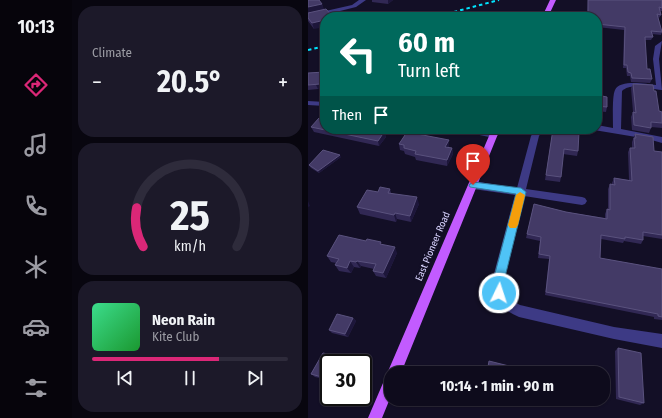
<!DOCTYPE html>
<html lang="en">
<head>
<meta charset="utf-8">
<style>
  :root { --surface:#0e0b1c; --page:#1c1929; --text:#f1f3f6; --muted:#9b9ba3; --line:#2e2b3b; --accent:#db2777 }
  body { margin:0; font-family:"Fira Sans Condensed",sans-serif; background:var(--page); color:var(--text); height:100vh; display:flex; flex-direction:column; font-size:15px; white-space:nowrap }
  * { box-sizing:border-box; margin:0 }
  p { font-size:13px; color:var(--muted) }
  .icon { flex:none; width:22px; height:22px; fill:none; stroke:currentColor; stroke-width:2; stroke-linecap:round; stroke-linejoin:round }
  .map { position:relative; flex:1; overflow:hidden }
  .drawer { display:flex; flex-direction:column; gap:6px; padding:6px; background:#08060f; width:236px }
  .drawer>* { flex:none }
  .hud { position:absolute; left:12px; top:12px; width:282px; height:122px; border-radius:16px; box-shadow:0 1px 3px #0004,0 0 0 1px var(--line); background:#00695c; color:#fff; overflow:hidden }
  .speed { position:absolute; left:12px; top:354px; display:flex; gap:8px; font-size:20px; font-weight:700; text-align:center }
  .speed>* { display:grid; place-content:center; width:52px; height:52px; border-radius:50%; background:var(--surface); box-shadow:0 1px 3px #0004,0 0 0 1px var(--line); line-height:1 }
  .speed .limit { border:2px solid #111; border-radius:6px; background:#fff; color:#111 }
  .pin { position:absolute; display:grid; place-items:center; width:34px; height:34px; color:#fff; margin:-41px -17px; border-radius:50% 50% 50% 0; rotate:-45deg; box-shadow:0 0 4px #0007 }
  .pin .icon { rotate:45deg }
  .me { position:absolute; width:44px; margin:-22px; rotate:4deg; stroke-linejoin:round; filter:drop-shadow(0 0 3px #0008) }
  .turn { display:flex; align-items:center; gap:14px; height:84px; padding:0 12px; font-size:18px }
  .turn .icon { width:52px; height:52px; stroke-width:2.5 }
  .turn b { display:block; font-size:28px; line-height:34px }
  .then { display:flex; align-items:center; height:38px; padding:0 12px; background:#0003; gap:8px; font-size:15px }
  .big { font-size:30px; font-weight:700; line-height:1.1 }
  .drawer .tile { flex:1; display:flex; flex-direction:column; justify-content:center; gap:6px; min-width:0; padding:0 14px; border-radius:16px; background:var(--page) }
  .drawer .dial { align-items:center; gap:0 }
  .dial svg { height:104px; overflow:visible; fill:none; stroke:var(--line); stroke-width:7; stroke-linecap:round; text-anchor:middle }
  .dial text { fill:var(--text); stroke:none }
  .song { display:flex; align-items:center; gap:12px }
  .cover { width:48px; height:48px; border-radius:6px; background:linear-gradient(135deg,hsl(150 70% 55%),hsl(130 70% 35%)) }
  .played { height:4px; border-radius:2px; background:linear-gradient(90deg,var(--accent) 65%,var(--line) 65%) }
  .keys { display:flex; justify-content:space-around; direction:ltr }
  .heat { display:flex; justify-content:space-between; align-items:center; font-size:22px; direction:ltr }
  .trip { position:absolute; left:76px; top:366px; width:226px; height:40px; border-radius:16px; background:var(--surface); box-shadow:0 1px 3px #0004,0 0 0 1px var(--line); font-weight:700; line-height:40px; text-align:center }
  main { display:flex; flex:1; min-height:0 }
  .tab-bar { display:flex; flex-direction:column; width:72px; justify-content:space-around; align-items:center; background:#06040b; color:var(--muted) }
  .tab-bar .icon { width:28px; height:28px }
  .tab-bar .active { color:var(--accent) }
  .tab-bar b { font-size:18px; color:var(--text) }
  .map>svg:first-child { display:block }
</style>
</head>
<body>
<main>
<nav class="tab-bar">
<b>10:13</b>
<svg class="icon active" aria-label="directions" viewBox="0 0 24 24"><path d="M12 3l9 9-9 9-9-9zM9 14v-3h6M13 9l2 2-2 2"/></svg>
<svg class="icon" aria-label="music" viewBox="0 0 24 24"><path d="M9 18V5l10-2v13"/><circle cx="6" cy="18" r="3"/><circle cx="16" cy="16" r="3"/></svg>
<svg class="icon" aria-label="phone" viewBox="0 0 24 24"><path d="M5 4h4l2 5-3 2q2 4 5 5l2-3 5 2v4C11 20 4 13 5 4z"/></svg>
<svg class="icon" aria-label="climate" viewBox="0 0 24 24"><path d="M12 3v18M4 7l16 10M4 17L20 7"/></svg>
<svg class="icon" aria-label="car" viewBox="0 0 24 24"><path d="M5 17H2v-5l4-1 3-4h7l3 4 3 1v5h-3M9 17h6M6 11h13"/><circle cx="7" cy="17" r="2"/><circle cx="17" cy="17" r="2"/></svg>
<svg class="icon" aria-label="filters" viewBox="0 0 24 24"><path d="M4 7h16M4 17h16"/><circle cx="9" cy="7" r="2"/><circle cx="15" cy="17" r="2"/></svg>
</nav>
<section class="drawer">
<div class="tile"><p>Climate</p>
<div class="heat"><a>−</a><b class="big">20.5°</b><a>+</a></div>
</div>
<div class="tile dial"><svg viewBox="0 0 100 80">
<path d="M14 69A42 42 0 1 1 86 69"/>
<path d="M14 69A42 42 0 0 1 9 39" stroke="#db2777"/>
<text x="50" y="56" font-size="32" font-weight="700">25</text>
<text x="50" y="72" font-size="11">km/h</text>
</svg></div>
<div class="tile">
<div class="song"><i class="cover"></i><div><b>Neon Rain</b><p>Kite Club</p></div></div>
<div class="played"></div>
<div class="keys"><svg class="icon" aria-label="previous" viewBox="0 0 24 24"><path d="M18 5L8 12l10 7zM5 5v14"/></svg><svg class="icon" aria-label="pause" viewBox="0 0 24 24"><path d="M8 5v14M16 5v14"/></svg><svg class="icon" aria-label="next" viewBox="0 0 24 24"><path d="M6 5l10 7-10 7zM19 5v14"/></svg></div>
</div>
</section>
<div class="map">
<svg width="354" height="418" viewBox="0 0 354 418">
  <rect width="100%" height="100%" fill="#130f26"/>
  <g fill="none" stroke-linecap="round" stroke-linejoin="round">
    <!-- minor -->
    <path fill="#3d3a85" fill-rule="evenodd" d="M51,0H58L48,7L0,19V15L44,5Z
      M354,41L351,59L354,90C342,89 323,82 314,91L313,129L354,137V143L340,139L286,130L289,129V125L305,128C305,120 304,96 307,90C312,79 338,84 348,85L345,59L347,46Z
      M0,101L17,102V106L0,105Z
      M153,129H170L189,133L190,135L186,138L157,132Z
      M228,129H236L231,136L218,189L274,197L277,198L279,201L277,204L274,205L216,196L196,281C196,293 201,300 212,305L306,327L354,334V348L306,339L211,317C195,310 183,300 184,281L207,195L165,189L160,185L165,181L209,188L223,136Z"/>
    <!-- major -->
    <path fill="#c25bff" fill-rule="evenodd" d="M242,0H248L240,17H234Z
      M184,129H192L93,373H83V396L74,418H60Z"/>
    <!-- rail -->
    <path stroke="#00e5ff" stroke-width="2" stroke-dasharray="3.5 3" stroke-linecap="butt" d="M127,17L191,0
      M0,50L17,46"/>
  </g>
  <!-- wall -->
  <path fill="#312854" d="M64,0H85L80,4L64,2Z
    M280,0H354V11H352L353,15L351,18L350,17L354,32L353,35L344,34L345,37L343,40H337L339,69L344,79L342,83L323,82L322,76H319L318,68H315L316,30L289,27V17H279Z
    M14,4L16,10L6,29L0,21V13Z
    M17,72V87L14,86V89H10L0,90V73Z
    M325,84L351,111L354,112V128L343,127V128L341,133L324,130L323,117L325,112L323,88Z
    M289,95L299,107L298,112L289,111Z
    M3,127L17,129H69V131L76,132L78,137L71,146L6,132Z
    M245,129L270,151L269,156L255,154L253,177L252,182L237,180Z
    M327,134L346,151L354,152V239L335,236V240L333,244L316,241L315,243L293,239L292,258L354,269V320L346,319V317L237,295L241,259L230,258L232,241L218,238L226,204L258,212L297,218V214L299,209L300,210V189L302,184L304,185V183L306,178L321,180L320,152L322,148H324V142Z
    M91,144L141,146V147L144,148L145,154L139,166L108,160L107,157L97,154L96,151L92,150Z
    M33,157L11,173L3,168L1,165Z
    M82,189L83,193L111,204L103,222L89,219L88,222L52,214L49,207L70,192Z
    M58,241L75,245L89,253L78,278L68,276L65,271L66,269L53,266L52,268L46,267L43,273L31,271L27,265L28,263L23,262L19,256Z
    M45,318L48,321L40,337L24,333L21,330Z
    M310,348L336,403L332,405L308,399L307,351Z
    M15,353L36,358L39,361L38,363H21V380L7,377L3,374Z
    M179,399L203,405V407L179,401Z"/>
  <!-- shaded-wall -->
  <path fill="#1d163a" d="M80,0H85L80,4Z
    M14,4L16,10L0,13V7Z
    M17,20V27L6,29L4,23Z
    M13,82L14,86V89H10L8,85Z
    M76,132L78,137L71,146L70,141Z
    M141,140V146L138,153L137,147Z
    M144,148L145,154L139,166V160Z
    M32,155L33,157L11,173L10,171Z
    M109,197L111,204L103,222L102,216Z
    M0,201L2,206L0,207Z
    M87,213L89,219L88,222L86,215Z
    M87,247L89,253L78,278L75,273Z
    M42,261L46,267L43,273L39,268Z
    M49,261L53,266L52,268L48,262Z
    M45,318L48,321L40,337L37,334Z
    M36,358L39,361L38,363H33Z"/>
  <!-- building -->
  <path fill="#433a66" stroke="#5a527e" d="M0,0H11L14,4L0,7Z
    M280,0H354V8L351,7L353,15L349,14L354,32L343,31L345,37H337L339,69H342L344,79L324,78L323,73L320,72L319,65H316L317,27L289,24V17H280Z
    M18,9L25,17H17V20L4,23L0,18V13Z
    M17,72V82H13L12,84L0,85V73Z
    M325,84L345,85L346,91H348L351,111L354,112V123L343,122V128L326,125L325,112L328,113Z
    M289,95L299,97V107L289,106Z
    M11,118L17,119V129H67L66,130L76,132L70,141L3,127Z
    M245,129H250L271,132L270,151L256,149L253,177L238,175Z
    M99,132L141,140L137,147L144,148L139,160L107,154L108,151L96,148V145L91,144Z
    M327,134L345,137L346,151L354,152V235L335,232V240L317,237V239L293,235L292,258L354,269V317L350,316V314L238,292L242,256L231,254L233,237L219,234L226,204L258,212L299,219V209L302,210V184L307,185L306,178L324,181L322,148H327L326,138H328Z
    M15,150L32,155L10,171L1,165Z
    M72,187L82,189L80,193L109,197L102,216L87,213L86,215L49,207L59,190L70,192Z
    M31,235L58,241L59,239L73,242L72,244L87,247L75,273L65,271L68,264L49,261L48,262L42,261L39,268L27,265L31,259L19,256Z
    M29,314L45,318L37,334L21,330Z
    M310,348L333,353L336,403L311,397Z
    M15,353L36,358L33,363H21V379L3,374Z
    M181,361L209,368L208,373H179Z
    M179,399H204L203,405Z"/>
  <!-- route -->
  <path fill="#4fc3f7" stroke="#337fa1" d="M165,182L213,188L218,192L196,281L197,293L195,297L191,298L187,297L185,281L208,194L162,187L161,185Z"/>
  <!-- slow -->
  <path fill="#f59e0b" d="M212,192L217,195L210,225L208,228H202L200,225L208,195Z"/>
  <g text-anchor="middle" stroke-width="4" stroke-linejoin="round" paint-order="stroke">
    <!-- street labels -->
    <g font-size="10" fill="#d9d4ff" stroke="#130f26">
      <text transform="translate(124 246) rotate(-67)" y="4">East Pioneer Road</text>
    </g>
  </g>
</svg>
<div class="speed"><div class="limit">30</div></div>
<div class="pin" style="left:165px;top:185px;background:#d93025"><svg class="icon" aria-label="arrive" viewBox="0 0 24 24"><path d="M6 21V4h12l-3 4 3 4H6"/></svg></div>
<svg class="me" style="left:191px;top:293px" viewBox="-20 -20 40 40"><circle r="17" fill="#4fc3f7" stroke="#fff" stroke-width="3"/><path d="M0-11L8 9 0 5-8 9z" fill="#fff"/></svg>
<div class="trip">10:14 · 1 min · 90 m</div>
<div class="hud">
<div class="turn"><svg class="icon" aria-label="left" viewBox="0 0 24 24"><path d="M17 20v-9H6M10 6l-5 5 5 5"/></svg><div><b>60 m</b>Turn left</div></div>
<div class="then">Then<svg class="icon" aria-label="arrive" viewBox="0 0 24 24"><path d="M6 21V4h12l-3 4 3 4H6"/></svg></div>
</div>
</div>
</main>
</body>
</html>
